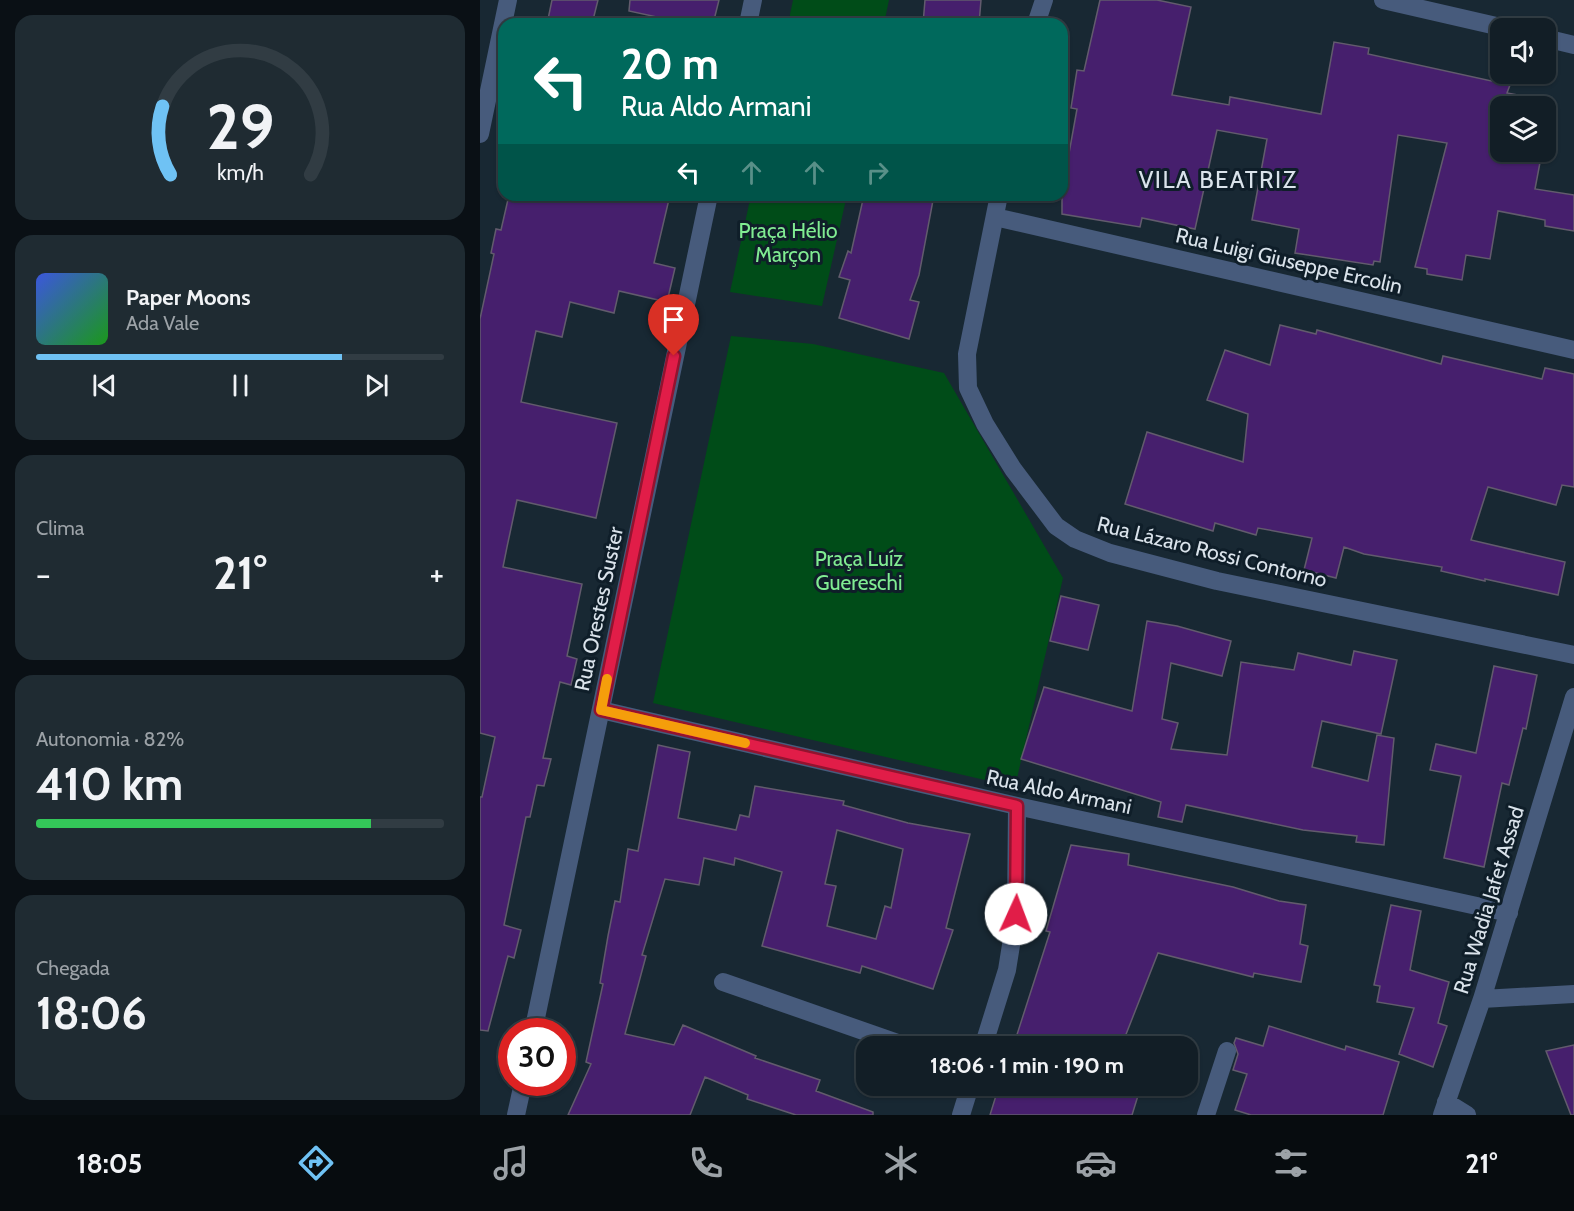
<!DOCTYPE html>
<html lang="pt">
<head>
<meta charset="utf-8">
<style>
  :root { --surface:#121e26; --page:#1f2b32; --text:#f1f3f6; --muted:#9ca2a7; --line:#313c43; --accent:#6fc2f4 }
  body { margin:0; font-family:Cabin,sans-serif; background:var(--page); color:var(--text); height:100vh; display:flex; flex-direction:column; font-size:22px; white-space:nowrap }
  * { box-sizing:border-box; margin:0 }
  p { font-size:20px; color:var(--muted) }
  .icon { flex:none; width:33px; height:33px; fill:none; stroke:currentColor; stroke-width:2; stroke-linecap:round; stroke-linejoin:round }
  .map { position:relative; flex:1; overflow:hidden }
  .sheet { display:flex; flex-direction:column; gap:15px; padding:15px; background:#0a1015; width:480px }
  .sheet>* { flex:none }
  .guide { position:absolute; left:18px; top:18px; width:570px; height:183px; border-radius:18px; box-shadow:0 2px 4px #0004,0 0 0 2px var(--line); background:#00695c; color:#fff; overflow:hidden }
  .controls { position:absolute; left:1010px; top:18px; display:grid; gap:12px }
  .controls a { display:grid; place-items:center; width:66px; height:66px; border-radius:12px; background:var(--surface); box-shadow:0 2px 4px #0004,0 0 0 2px var(--line); font-size:30px }
  .speed { position:absolute; left:18px; top:1018px; display:flex; gap:12px; font-size:30px; font-weight:700; text-align:center }
  .speed>* { display:grid; place-content:center; width:78px; height:78px; border-radius:50%; background:var(--surface); box-shadow:0 2px 4px #0004,0 0 0 2px var(--line); line-height:1 }
  .speed .limit { border:9px solid #d22; background:#fff; color:#111 }
  .pin { position:absolute; display:grid; place-items:center; width:51px; height:51px; color:#fff; margin:-62px -26px; border-radius:50% 50% 50% 0; rotate:-45deg; box-shadow:0 0 6px #0007 }
  .pin .icon { rotate:45deg }
  .me { position:absolute; width:66px; margin:-33px; rotate:2deg; stroke-linejoin:round; filter:drop-shadow(0 0 4px #0008) }
  .turn { display:flex; align-items:center; gap:21px; height:126px; padding:0 24px; font-size:27px }
  .turn .icon { width:78px; height:78px; stroke-width:2.5 }
  .turn b { display:block; font-size:42px; line-height:51px }
  .lanes { display:flex; align-items:center; height:57px; padding:0 24px; background:#0003; justify-content:center; gap:30px; direction:ltr }
  .lanes .off { opacity:.35 }
  .big { font-size:45px; font-weight:800; line-height:1.1 }
  .sheet .card { flex:1; display:flex; flex-direction:column; justify-content:center; gap:9px; min-width:0; padding:0 21px; border-radius:18px; background:var(--page) }
  .sheet .dial { align-items:center; gap:0 }
  .dial svg { height:156px; overflow:visible; fill:none; stroke:var(--line); stroke-width:7; stroke-linecap:round; text-anchor:middle }
  .dial text { fill:var(--text); stroke:none }
  .song { display:flex; align-items:center; gap:18px }
  .cover { width:72px; height:72px; border-radius:9px; background:linear-gradient(135deg,hsl(230 70% 55%),hsl(120 70% 35%)) }
  .played { height:6px; border-radius:3px; background:linear-gradient(90deg,var(--accent) 75%,var(--line) 75%) }
  .keys { display:flex; justify-content:space-around; direction:ltr }
  .heat { display:flex; justify-content:space-between; align-items:center; font-size:33px; direction:ltr }
  .charge { height:9px; border-radius:4px; background:linear-gradient(90deg,#34c759 82%,var(--line) 0) }
  .trip { position:absolute; left:376px; top:1036px; width:342px; height:60px; border-radius:18px; background:var(--surface); box-shadow:0 2px 4px #0004,0 0 0 2px var(--line); font-weight:800; line-height:60px; text-align:center }
  .tab-bar { display:flex; height:96px; justify-content:space-around; align-items:center; background:#070c0f; color:var(--muted) }
  .tab-bar .icon { width:42px; height:42px }
  .tab-bar .active { color:var(--accent) }
  .tab-bar b { font-size:27px; color:var(--text) }
  main { display:flex; flex:1; min-height:0 }
  .map>svg:first-child { display:block }
</style>
</head>
<body>
<main>
<section class="sheet">
<div class="card dial"><svg viewBox="0 0 100 80">
<path d="M14 69A42 42 0 1 1 86 69"/>
<path d="M14 69A42 42 0 0 1 10 34" stroke="#6fc2f4"/>
<text x="50" y="56" font-size="32" font-weight="700">29</text>
<text x="50" y="72" font-size="11">km/h</text>
</svg></div>
<div class="card">
<div class="song"><i class="cover"></i><div><b>Paper Moons</b><p>Ada Vale</p></div></div>
<div class="played"></div>
<div class="keys"><svg class="icon" aria-label="previous" viewBox="0 0 24 24"><path d="M18 5L8 12l10 7zM5 5v14"/></svg><svg class="icon" aria-label="pause" viewBox="0 0 24 24"><path d="M8 5v14M16 5v14"/></svg><svg class="icon" aria-label="next" viewBox="0 0 24 24"><path d="M6 5l10 7-10 7zM19 5v14"/></svg></div>
</div>
<div class="card"><p>Clima</p>
<div class="heat"><a>−</a><b class="big">21°</b><a>+</a></div>
</div>
<div class="card"><p>Autonomia · 82%</p><b class="big">410 km</b><div class="charge"></div></div>
<div class="card"><p>Chegada</p><b class="big">18:06</b></div>
</section>
<div class="map">
<svg width="1094" height="1115" viewBox="0 0 1094 1115">
  <rect width="100%" height="100%" fill="#182833"/>
  <!-- green -->
  <path fill="#004c18" d="M313,0H409L404,24H308Z
    M271,195H367L342,306L250,292Z
    M251,336L333,344L464,373L583,578L535,787L173,703Z"/>
  <!-- building -->
  <path fill="#461f6d" stroke="#625b6d" stroke-width="1.5" fill-rule="evenodd" d="M72,0H118L112,24H67Z
    M150,0H239L233,24H209L149,11Z
    M445,0H501L499,24H443Z
    M620,0H677L711,7L692,95L749,105L750,97L841,114L854,42L889,48L888,54L1030,85L1027,93L1071,101L1065,134V106H1020V152H1062L1055,189L1094,195V231L1065,226V220L1018,211L1010,259L986,255L982,280L947,274V269L935,267L967,143L918,135L900,262L894,261L893,265L815,253L819,229L772,220L787,139L737,130L715,229L662,218L660,227L582,214V192L597,109L591,108L597,70L604,71Z
    M29,195H190L174,263L195,268L187,302L139,291L134,313L90,302L82,337L56,331L41,402L137,423L116,518L37,500L27,547L23,567L102,584L87,656L97,659L91,685L80,682L63,758L71,759L64,786L57,785L50,817H46L24,925L41,930L34,958L28,956L8,1031L0,1030V797H2L15,737L0,733V319L14,254L11,253L16,229L21,230Z
    M384,195H454L439,275L430,300L439,302L429,339L359,318L370,280L359,277L368,251L371,253Z
    M800,325L836,334L837,330L961,364L963,356L1062,379L1065,368L1094,374V487L1082,485L1076,505L1008,487L991,540L1085,562L1078,595L1005,579V581L961,571L962,567L884,554L864,547L856,578L824,570L832,538L778,528L776,535L735,523L733,531L645,504L667,432L763,462L768,414L727,400L745,350L790,365Z
    M581,596L619,605L608,650L570,641Z
    M667,621L697,626L751,641L742,676L691,663L682,719L698,723L691,749L747,755L761,662L814,670L818,653L871,665L874,651L917,660L901,734L842,721L832,767L888,781L897,735L914,738L904,845L876,842L877,836L823,830L706,805L702,822L678,817L681,802L541,759L564,687L652,711Z
    M1014,666L1057,675L1046,729L1043,728L1029,785L1022,783L1004,867L964,858L981,776L950,770L956,744L996,753Z
    M178,745L210,752L198,818L256,830L260,815L269,817L275,786L364,801L363,805L428,823L490,834L466,928L473,930L453,989L382,966L380,973L282,946L302,872L255,858L254,865L224,858L219,885L185,879L162,955L166,956L145,1034L194,1045L203,1025L276,1056L275,1058L340,1080L336,1091L393,1112V1115H316L267,1099L268,1095L225,1077L210,1115H88L111,1064L106,1062L123,984L120,983L128,936L135,901L140,902L148,849L158,851ZM357,830L423,849L411,908L405,906L396,939L347,926L356,886L345,884Z
    M591,845L649,854L648,865L753,887L799,901L826,905L820,944L828,946L821,982L774,973L773,977L678,953L641,1047H533L570,932L566,931Z
    M911,905L941,911L930,970L969,982L958,1023L967,1026L953,1067L919,1054L934,1008L897,1002L900,986L894,985Z
    M789,1026L865,1050L866,1046L919,1062L903,1115H771L755,1110L767,1074L753,1070L758,1054L754,1043L756,1038L783,1046Z
    M1094,1045V1115H1091L1066,1051Z
    M519,1086H661L652,1115H510Z"/>
  <g fill="none" stroke-linecap="round" stroke-linejoin="round">
    <!-- minor -->
    <path stroke="#475b7c" stroke-width="18" d="M903,0L1025,28
      M268,24L273,0
      M556,24L564,0
      M1065,38L1094,45
      M0,134L28,0
      M519,195L487,354L488,388L505,424L533,469L576,526L595,539L630,553L737,581L1094,655
      M515,217L1094,350
      M121,710L537,806L1029,913
      M243,982L429,1047
      M1002,999L1094,994
      M53,1032L229,195
      M503,1047L527,970L536,914L537,806
      M966,1102L987,1115
      M36,1115L43,1083
      M481,1115L490,1086
      M726,1115L747,1051
      M962,1115L1002,999L1094,697"/>
  </g>
  <g fill="none" stroke-linecap="round" stroke-linejoin="round">
    <!-- route casing -->
    <g stroke="#92132f" stroke-width="15">
      <path id="route" d="M194,356L121,710L537,806L536,914"/>
    </g>
    <!-- route -->
    <use href="#route" stroke="#e11d48" stroke-width="10"/>
    <!-- slow -->
    <path stroke="#f59e0b" stroke-width="10" d="M127,679L121,710L265,743"/>
  </g>
  <g text-anchor="middle" stroke-width="6" stroke-linejoin="round" paint-order="stroke">
    <!-- park labels -->
    <g font-size="21" fill="#80ec92" stroke="#0f1e29">
      <text x="308" y="238">Praça Hélio<tspan x="308" dy="24">Marçon</tspan></text>
      <text x="379" y="566">Praça Luíz<tspan x="379" dy="24">Guereschi</tspan></text>
    </g>
    <!-- street labels -->
    <g font-size="21" fill="#dae3eb" stroke="#0f1e29">
      <text transform="translate(809 261) rotate(13)" y="7">Rua Luigi Giuseppe Ercolin</text>
      <text transform="translate(732 552) rotate(14)" y="7">Rua Lázaro Rossi Contorno</text>
      <text transform="translate(119 609) rotate(-78)" y="7">Rua Orestes Suster</text>
      <text transform="translate(579 792) rotate(12)" y="7">Rua Aldo Armani</text>
      <text transform="translate(1009 900) rotate(-73)" y="7">Rua Wadia Jafet Assad</text>
    </g>
    <!-- quarter labels -->
    <g font-size="24" letter-spacing="1.5" fill="#dae3eb" stroke="#0f1e29">
      <text x="738" y="188">VILA BEATRIZ</text>
    </g>
  </g>
</svg>
<div class="controls">
<a><svg class="icon" aria-label="sound" viewBox="0 0 24 24"><path d="M4 9h4l5-4v14l-5-4H4zM17 9q2 3 0 6"/></svg></a>
<a><svg class="icon" aria-label="layers" viewBox="0 0 24 24"><path d="M12 4l9 5-9 5-9-5zM3 14l9 5 9-5"/></svg></a>
</div>
<div class="speed"><div class="limit">30</div></div>
<div class="pin" style="left:194px;top:356px;background:#d93025"><svg class="icon" aria-label="arrive" viewBox="0 0 24 24"><path d="M6 21V4h12l-3 4 3 4H6"/></svg></div>
<svg class="me" style="left:536px;top:914px" viewBox="-20 -20 40 40"><circle r="19" fill="#fff"/><path d="M0-13L10 11 0 6-10 11z" fill="#e11d48"/></svg>
<div class="trip">18:06 · 1 min · 190 m</div>
<div class="guide">
<div class="turn"><svg class="icon" aria-label="left" viewBox="0 0 24 24"><path d="M17 20v-9H6M10 6l-5 5 5 5"/></svg><div><b>20 m</b>Rua Aldo Armani</div></div>
<div class="lanes"><svg class="icon" aria-label="left" viewBox="0 0 24 24"><path d="M17 20v-9H6M10 6l-5 5 5 5"/></svg><svg class="icon off" aria-label="ahead" viewBox="0 0 24 24"><path d="M12 20V5M6 11l6-6 6 6"/></svg><svg class="icon off" aria-label="ahead" viewBox="0 0 24 24"><path d="M12 20V5M6 11l6-6 6 6"/></svg><svg class="icon off" aria-label="right" viewBox="0 0 24 24"><path d="M7 20v-9h11M14 6l5 5-5 5"/></svg></div>
</div>
</div>
</main>
<nav class="tab-bar">
<b>18:05</b>
<svg class="icon active" aria-label="directions" viewBox="0 0 24 24"><path d="M12 3l9 9-9 9-9-9zM9 14v-3h6M13 9l2 2-2 2"/></svg>
<svg class="icon" aria-label="music" viewBox="0 0 24 24"><path d="M9 18V5l10-2v13"/><circle cx="6" cy="18" r="3"/><circle cx="16" cy="16" r="3"/></svg>
<svg class="icon" aria-label="phone" viewBox="0 0 24 24"><path d="M5 4h4l2 5-3 2q2 4 5 5l2-3 5 2v4C11 20 4 13 5 4z"/></svg>
<svg class="icon" aria-label="climate" viewBox="0 0 24 24"><path d="M12 3v18M4 7l16 10M4 17L20 7"/></svg>
<svg class="icon" aria-label="car" viewBox="0 0 24 24"><path d="M5 17H2v-5l4-1 3-4h7l3 4 3 1v5h-3M9 17h6M6 11h13"/><circle cx="7" cy="17" r="2"/><circle cx="17" cy="17" r="2"/></svg>
<svg class="icon" aria-label="filters" viewBox="0 0 24 24"><path d="M4 7h16M4 17h16"/><circle cx="9" cy="7" r="2"/><circle cx="15" cy="17" r="2"/></svg>
<b>21°</b>
</nav>
</body>
</html>
